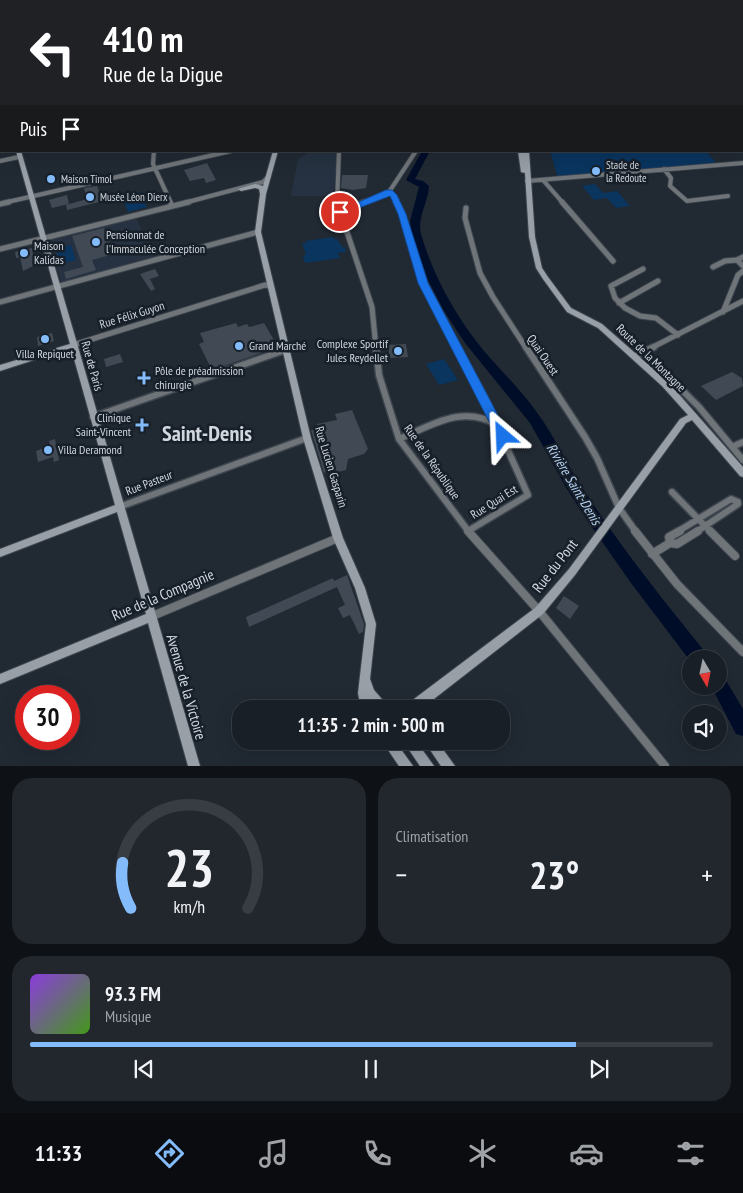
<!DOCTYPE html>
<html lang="fr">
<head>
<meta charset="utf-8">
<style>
  :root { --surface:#191f26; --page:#22272e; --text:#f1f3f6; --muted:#9fa2a7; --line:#373d43; --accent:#84bcfb }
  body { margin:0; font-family:"PT Sans Narrow",sans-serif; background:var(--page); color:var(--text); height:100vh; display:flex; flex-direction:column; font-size:19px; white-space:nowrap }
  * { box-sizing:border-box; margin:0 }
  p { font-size:16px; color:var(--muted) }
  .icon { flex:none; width:28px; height:28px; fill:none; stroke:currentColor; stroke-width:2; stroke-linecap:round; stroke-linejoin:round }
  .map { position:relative; height:766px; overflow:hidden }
  .sheet { display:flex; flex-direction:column; gap:12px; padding:12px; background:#0e1115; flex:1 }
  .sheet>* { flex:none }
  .banner { position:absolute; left:0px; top:0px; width:744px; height:152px; box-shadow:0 5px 20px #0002,0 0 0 1px var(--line); background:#202124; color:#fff; overflow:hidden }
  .needle { width:32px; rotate:171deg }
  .fabs { position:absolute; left:682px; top:650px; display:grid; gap:10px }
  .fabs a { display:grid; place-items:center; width:45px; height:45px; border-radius:50%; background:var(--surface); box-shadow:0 5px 20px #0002,0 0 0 1px var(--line); font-size:25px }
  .speed { position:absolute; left:15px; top:685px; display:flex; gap:10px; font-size:25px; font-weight:700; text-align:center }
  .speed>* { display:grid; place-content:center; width:65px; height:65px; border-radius:50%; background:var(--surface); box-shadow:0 5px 20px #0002,0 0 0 1px var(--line); line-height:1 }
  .speed .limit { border:8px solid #d22; background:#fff; color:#111 }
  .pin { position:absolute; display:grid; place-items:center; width:42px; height:42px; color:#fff; margin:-21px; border:2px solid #fff; border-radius:50%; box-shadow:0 1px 5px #0007 }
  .me { position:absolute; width:55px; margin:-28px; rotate:334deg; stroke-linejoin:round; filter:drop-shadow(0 0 4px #0008) }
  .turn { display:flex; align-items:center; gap:18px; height:105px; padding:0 20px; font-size:22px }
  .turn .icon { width:65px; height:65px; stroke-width:2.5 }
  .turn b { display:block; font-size:35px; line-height:42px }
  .then { display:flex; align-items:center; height:48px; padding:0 20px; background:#0003; gap:10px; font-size:19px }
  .big { font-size:38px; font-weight:700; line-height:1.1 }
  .sheet .tile { flex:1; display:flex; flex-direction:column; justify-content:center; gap:8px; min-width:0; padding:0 18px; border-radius:20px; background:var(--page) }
  .sheet .dial { align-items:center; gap:0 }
  .dial svg { height:130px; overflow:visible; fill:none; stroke:var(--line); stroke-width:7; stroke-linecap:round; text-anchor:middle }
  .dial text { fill:var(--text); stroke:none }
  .song { display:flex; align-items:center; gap:15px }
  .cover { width:60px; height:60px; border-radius:8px; background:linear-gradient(135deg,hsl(270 70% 55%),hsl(100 70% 35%)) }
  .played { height:5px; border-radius:2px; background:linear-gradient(90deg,var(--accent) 80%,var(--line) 80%) }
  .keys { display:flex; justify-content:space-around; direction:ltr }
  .heat { display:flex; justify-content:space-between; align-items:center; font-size:28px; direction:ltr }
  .sheet .tiles { flex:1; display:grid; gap:12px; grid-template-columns:1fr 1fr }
  .tile:last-child { grid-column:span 2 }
  .trip { position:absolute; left:232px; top:700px; width:278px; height:50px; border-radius:20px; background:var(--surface); box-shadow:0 5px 20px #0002,0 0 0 1px var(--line); font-weight:700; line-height:50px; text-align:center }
  .dock { display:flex; height:80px; justify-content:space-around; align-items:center; background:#0a0c0f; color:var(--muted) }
  .dock .icon { width:35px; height:35px }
  .dock .on { color:var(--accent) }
  .dock b { font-size:22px; color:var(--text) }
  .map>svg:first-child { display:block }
</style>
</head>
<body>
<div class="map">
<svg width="743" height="766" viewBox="0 0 743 766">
  <rect width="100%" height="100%" fill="#212933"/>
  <!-- built -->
  <path fill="#263241" d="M311,151H338L334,196H291L298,159Z
    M136,218L155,257L61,283L49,241L52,239Z"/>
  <!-- green -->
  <path fill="#0a355f" d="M527,0H743V98L742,1Z
    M550,151H706L717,164L558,178Z
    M595,184L603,193L617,191L630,206L616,208L607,198L594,200L582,186Z
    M140,192L147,207L128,212L122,197Z
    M333,237L334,239H337L342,247H345L346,252L338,253L340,258L305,263L303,256L306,254L302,244L306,243L305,241Z
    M71,245L76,260L60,264L56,249Z
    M444,359L458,380L439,385L426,364Z"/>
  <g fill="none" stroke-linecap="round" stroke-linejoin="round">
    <!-- river -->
    <path fill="#000d29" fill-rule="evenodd" d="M533,0H539L540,1H534Z
      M422,151H430L415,179L423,181L429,186C428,203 417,217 421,234C433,276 456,317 484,351C502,372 522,391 538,414C555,437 567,465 583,489C620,546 663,600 706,653L709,659H691V662L631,583L587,520L567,489L530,423L465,343L444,311L428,280L411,233L410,221L419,187L406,180Z
      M719,676L725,679L743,709V736L736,734L711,686H719Z"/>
  </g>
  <!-- building -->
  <path fill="#414a54" d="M207,163L216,180L206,183L204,178L190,181L184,170Z
    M342,175H368L366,188L353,190L341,188Z
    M97,186L103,201L67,210L66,205L87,199L84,188Z
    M67,195L69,204L52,208L49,200Z
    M104,228L114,254L92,260L96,270L66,279L64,272L83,267L72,236Z
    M32,248L35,265L23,271L20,257L16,258L15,252Z
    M155,269L159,276L150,279L155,289L151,291L140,274Z
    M236,323L238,327L247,324L249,327L264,323L278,347L212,370L199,344L204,342L200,333Z
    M52,333L54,341L38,346L37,337Z
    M406,344L408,357L390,358L388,345Z
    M120,354L123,362L106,367L104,359Z
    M732,372L742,378L743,386L716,400L701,386Z
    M352,410L368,449L364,454L348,459L346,470L334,473L329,471L324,473L311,430L318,428L317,424L337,420L335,414Z
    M55,439L59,460L54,462L53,457L38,462L36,451L50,446L49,441Z
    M347,575L364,624L363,632L359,634L350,615L343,618L338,608L345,605L337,587L249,627L246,617L333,578L334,581Z
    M564,596L579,606L570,619L556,608Z"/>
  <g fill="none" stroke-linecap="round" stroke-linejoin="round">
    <!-- street-far4 casing -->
    <g stroke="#3d454e" stroke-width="4.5">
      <path id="street-far4" d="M90,1H100"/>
    </g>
    <!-- street-far3 casing -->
    <g stroke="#3d454e" stroke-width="5.5">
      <path id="street-far3" d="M154,151L153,164L171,203
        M0,161L19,157
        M664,169L671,178L670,186L687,201L728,196
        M543,180L563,203
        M527,181L743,163
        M389,192L393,195L397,203
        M3,203L231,151
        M184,203L263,182L269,176
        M337,203L339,151
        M361,203L389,192L416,151"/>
    </g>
    <!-- street-far2 casing -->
    <g stroke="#3d454e" stroke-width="7">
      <path id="street-far2" d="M170,202L172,206
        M337,202L372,307L376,348
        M396,202L402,214L423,283L458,348
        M562,202L613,261
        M0,204L9,202
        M466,208L465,218L480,273L493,297L526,348
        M340,212L364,202
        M0,249L189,202
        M743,257L737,260L743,266
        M713,267L725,261L737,260
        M643,269L611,286L615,298L625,308L640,316L656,318L678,335
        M0,302L258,232
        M619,303L658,281
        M723,312L738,275L743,271
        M73,345L265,285L271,286
        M651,348L743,301"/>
    </g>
    <!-- street-far1 casing -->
    <g stroke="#3d454e" stroke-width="9">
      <path id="street-far1" d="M376,347L379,375L399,439L469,532
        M457,347L485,399L528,495L468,531
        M526,347L585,437L597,458L619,508L636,532
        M644,352L699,407L743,460
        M635,356L654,347
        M93,417L285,350
        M399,439C432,425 463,404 497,425
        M732,447L743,442
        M672,492L711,532
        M119,507L307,438
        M677,532L731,499L738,502V504L696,532"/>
    </g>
    <!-- street casing -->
    <g stroke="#3d454e" stroke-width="10">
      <path id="street" d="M468,531L539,611L665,766
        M635,531L677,584L743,652
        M710,531L735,556
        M670,543L677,544L698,531
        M670,543L669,537L680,531
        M652,554L670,543
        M150,617L338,538"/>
    </g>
    <!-- secondary casing -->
    <g stroke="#3d454e" stroke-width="2">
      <path id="secondary" d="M196,0H210L212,1H201Z
        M320,0H325L326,1H322Z
        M705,0H709V1H705Z
        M742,13H743V15H742Z
        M742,21H743V23H742Z
        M742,34H743V36H742Z
        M742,46H743V48H742Z
        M742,55H743V57H742Z
        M0,133H1V135H0Z
        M16,151H21L200,766H188L148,623L0,684V674L146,614L117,512L0,557V549L115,505L71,348L0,371V365L70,344Z
        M273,151H278L266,194L261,232L311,438L343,538L365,588L376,624L370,679L374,690L387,705L388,709H376L371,703L372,709H361L358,693L366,624L355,588L333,538L303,438L255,232L260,194L259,189L255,188L241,191L238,189L255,184L263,186Z
        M518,151H523L524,158L523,151H529L535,237L542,268L548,277L571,308L602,324L668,382L743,467V477L740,476L692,420L686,423L575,575L543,614L421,709H409L414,699L535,608L569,569L680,419L688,415L662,386L598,328L567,312L543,279L536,268L529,237L525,173L521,172Z
        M382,741H395L413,766H399Z
        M403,741H416L434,766H420Z
        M424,741H437L455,766H441Z"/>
    </g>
    <!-- primary casing -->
    <g stroke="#3d454e" stroke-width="2">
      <path id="primary" d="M0,28H1V30H0Z
        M742,91H743V95H742Z"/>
    </g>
    <!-- street-far4 -->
    <use href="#street-far4" stroke="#6f7479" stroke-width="3"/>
    <!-- street-far3 -->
    <use href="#street-far3" stroke="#6f7479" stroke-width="4"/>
    <!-- street-far2 -->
    <use href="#street-far2" stroke="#6f7479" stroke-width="5"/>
    <!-- street-far1 -->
    <use href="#street-far1" stroke="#6f7479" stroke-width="6"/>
    <!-- street -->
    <use href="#street" stroke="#6f7479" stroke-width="8"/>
    <!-- secondary -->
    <use href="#secondary" fill="#989fa7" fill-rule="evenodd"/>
    <!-- primary -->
    <use href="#primary" fill="#b7c0cb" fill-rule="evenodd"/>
  </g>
  <!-- route -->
  <path fill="#1a73e8" stroke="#114b97" d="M386,190H392L397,195L406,214L428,283L509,436L507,439H498L418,283L398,214L390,196L343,214L336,212Z"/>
  <!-- markers -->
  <g fill="#84bcfb" stroke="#171f29" stroke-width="2">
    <circle cx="596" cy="171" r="5"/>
    <circle cx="51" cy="179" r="5"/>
    <circle cx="90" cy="197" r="5"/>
    <circle cx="96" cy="242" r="5"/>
    <circle cx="24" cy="253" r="5"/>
    <circle cx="45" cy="339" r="5"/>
    <circle cx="239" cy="346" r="5"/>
    <circle cx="398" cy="351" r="5"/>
    <path d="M141.5 370.5h5v5h5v5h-5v5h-5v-5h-5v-5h5z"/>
    <path d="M139.5 417.5h5v5h5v5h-5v5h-5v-5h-5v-5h5z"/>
    <circle cx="48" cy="450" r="5"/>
  </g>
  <g text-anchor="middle" stroke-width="5" stroke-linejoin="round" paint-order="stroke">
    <!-- far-poi labels -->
    <g font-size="11" fill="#d2d7de" stroke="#171f29" text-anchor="start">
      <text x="606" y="169">Stade de<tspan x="606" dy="13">la Redoute</tspan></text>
      <text x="61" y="183">Maison Timol</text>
      <text x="100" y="201">Musée Léon Dierx</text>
    </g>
    <!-- poi labels -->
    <g font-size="12" fill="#d2d7de" stroke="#171f29" text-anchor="start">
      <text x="106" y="239">Pensionnat de<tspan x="106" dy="14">l'Immaculée Conception</tspan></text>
      <text x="34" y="250">Maison<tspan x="34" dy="14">Kalidas</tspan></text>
      <text x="388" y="348" text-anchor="end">Complexe Sportif<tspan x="388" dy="14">Jules Reydellet</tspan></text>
      <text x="249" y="350">Grand Marché</text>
      <text x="45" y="358" text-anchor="middle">Villa Repiquet</text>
      <text x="155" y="375">Pôle de préadmission<tspan x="155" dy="14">chirurgie</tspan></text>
      <text x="131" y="422" text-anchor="end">Clinique<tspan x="131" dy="14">Saint-Vincent</tspan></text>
      <text x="58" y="454">Villa Deramond</text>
    </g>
    <!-- street labels -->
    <g font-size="12" fill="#d2d7de" stroke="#171f29">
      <text transform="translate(132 315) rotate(-17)" y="4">Rue Félix Guyon</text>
      <text transform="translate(543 355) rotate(56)" y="4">Quai Ouest</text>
      <text transform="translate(651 358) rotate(44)" y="4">Route de la Montagne</text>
      <text transform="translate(92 366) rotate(74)" y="4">Rue de Paris</text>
      <text transform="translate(432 462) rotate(55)" y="4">Rue de la République</text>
      <text transform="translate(331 467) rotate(73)" y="4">Rue Lucien Gasparin</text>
      <text transform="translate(149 483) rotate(-21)" y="4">Rue Pasteur</text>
      <text transform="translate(494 502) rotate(-32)" y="4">Rue Quai Est</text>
    </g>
    <!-- water labels -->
    <g font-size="14" font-style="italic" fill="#b5d1f2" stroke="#171f29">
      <text transform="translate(574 484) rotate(59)" y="5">Rivière Saint-Denis</text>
    </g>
    <!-- near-street labels -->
    <g font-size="15" fill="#d2d7de" stroke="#171f29">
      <text transform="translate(555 566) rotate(-52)" y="5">Rue du Pont</text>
      <text transform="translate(163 595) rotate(-23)" y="5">Rue de la Compagnie</text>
      <text transform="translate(186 687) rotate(74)" y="5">Avenue de la Victoire</text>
    </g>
    <!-- town labels -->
    <g font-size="22" font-weight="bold" fill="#d2d7de" stroke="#171f29">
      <text x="207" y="441">Saint-Denis</text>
    </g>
  </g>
</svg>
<div class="fabs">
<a><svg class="needle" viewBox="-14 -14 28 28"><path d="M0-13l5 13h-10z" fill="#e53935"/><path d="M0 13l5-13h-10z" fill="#9fa2a7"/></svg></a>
<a><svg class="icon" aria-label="sound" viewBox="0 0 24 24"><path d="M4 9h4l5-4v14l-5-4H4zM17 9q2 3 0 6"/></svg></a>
</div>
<div class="speed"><div class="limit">30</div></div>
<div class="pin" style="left:340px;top:212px;background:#d93025"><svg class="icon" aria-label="arrive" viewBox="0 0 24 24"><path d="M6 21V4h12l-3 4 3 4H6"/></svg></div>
<svg class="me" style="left:503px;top:436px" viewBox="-20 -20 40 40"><path d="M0-17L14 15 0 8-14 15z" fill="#1a73e8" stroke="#fff" stroke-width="4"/></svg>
<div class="trip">11:35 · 2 min · 500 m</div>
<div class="banner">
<div class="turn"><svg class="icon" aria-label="left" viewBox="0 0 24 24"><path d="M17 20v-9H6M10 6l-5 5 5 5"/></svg><div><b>410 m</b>Rue de la Digue</div></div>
<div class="then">Puis<svg class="icon" aria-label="arrive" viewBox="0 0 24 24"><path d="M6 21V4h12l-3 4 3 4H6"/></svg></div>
</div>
</div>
<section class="sheet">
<div class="tiles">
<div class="tile dial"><svg viewBox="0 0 100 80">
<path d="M14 69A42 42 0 1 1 86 69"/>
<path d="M14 69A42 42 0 0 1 9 41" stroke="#84bcfb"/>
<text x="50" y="56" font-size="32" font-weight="700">23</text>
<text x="50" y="72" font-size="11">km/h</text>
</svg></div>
<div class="tile"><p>Climatisation</p>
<div class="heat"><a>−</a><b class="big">23°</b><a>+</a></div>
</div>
<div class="tile">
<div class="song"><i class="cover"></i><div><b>93.3 FM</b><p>Musique</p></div></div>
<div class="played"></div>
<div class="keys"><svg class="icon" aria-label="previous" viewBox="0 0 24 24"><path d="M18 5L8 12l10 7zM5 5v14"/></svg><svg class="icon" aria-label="pause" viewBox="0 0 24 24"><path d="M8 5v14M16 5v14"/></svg><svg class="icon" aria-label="next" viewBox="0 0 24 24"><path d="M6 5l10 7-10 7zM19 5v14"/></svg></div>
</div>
</div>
</section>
<nav class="dock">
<b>11:33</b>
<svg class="icon on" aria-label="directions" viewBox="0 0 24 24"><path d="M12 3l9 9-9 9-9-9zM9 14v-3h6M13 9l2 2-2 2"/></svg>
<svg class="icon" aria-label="music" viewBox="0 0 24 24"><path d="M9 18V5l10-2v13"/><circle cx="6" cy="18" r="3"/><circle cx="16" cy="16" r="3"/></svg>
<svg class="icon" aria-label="phone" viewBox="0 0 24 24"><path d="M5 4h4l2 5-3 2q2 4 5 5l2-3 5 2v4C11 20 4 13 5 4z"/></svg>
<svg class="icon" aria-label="climate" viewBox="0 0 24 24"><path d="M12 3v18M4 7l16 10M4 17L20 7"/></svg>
<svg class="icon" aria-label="car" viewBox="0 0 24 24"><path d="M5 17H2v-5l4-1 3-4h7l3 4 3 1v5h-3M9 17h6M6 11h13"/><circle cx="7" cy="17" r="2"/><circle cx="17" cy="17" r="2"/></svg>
<svg class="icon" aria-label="filters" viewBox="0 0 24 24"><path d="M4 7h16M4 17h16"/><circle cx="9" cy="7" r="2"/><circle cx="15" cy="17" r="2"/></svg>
</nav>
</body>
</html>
